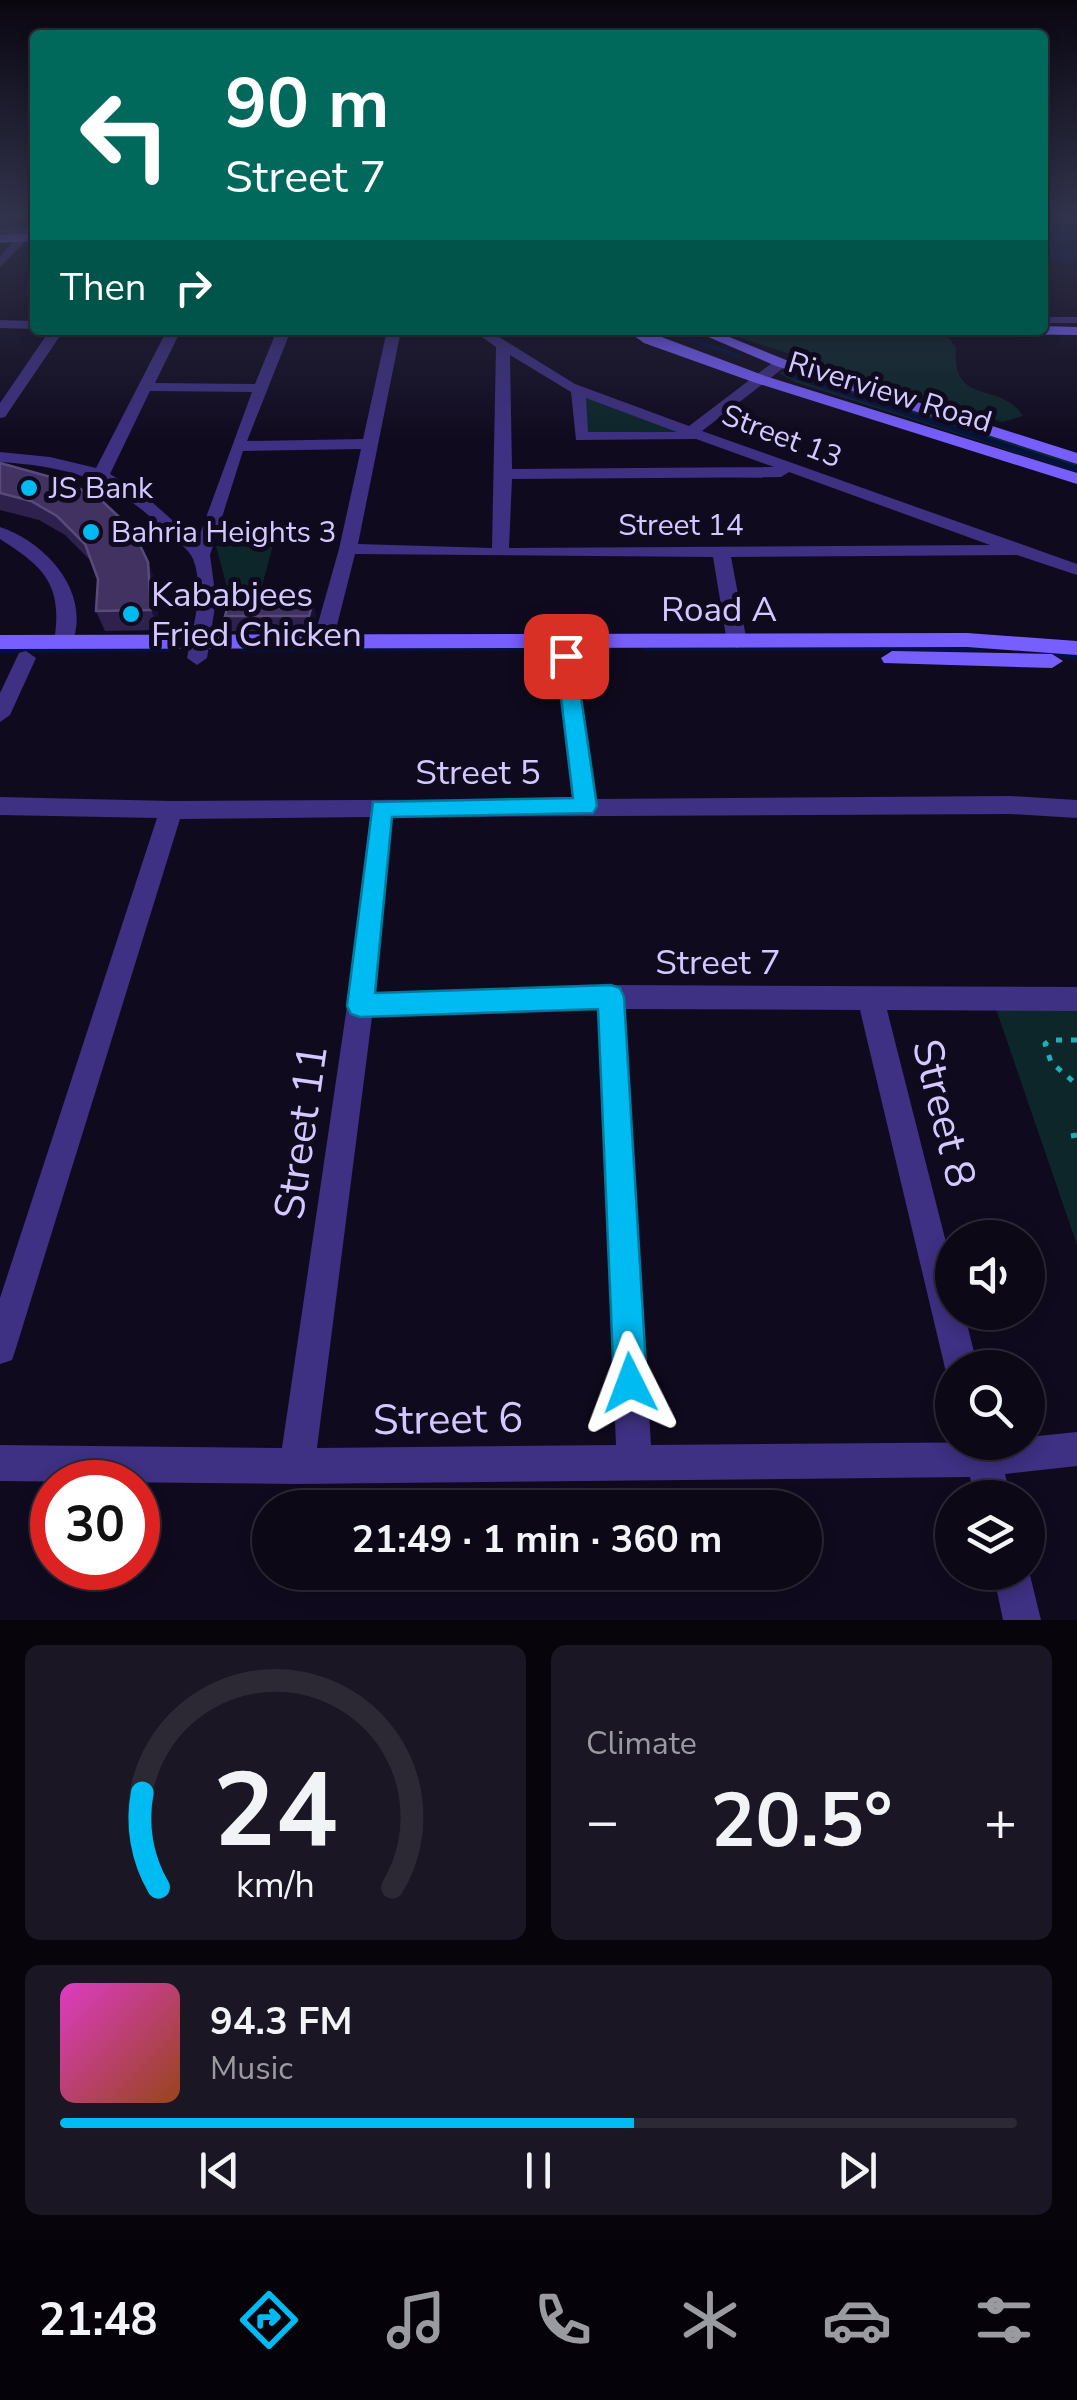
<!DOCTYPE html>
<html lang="en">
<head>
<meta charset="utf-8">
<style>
  :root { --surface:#0c0816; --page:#1a1623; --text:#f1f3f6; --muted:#9a9aa1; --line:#2c2935; --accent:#00baf2 }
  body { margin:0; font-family:"Nunito Sans",sans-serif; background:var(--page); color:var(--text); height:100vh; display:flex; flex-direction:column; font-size:38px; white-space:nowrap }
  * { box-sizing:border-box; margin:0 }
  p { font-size:32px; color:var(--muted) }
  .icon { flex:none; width:55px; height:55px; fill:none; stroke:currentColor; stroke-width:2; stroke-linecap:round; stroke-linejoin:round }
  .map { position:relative; height:1620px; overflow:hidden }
  .drawer { display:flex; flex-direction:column; gap:25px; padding:25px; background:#07040c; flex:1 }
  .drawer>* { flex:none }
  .top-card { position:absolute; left:30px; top:30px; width:1018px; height:305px; border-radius:10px; box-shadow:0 5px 15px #0003,0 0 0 2px var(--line); background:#00695c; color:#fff; overflow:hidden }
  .controls { position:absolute; left:935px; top:1220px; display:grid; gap:20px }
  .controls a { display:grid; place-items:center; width:110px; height:110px; border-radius:50%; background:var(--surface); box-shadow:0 5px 15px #0003,0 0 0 2px var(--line); font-size:50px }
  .speed { position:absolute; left:30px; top:1460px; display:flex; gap:20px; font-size:50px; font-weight:700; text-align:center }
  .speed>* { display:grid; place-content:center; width:130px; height:130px; border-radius:50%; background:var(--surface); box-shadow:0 5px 15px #0003,0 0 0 2px var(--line); line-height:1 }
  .speed .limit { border:15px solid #d22; background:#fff; color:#111 }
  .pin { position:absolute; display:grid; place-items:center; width:85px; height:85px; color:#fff; margin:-42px; border-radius:20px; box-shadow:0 5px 15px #0006 }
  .me { position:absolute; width:110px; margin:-55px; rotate:357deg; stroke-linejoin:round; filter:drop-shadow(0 0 8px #0008) }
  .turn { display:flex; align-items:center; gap:35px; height:210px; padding:0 30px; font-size:45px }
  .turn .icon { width:130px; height:130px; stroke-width:2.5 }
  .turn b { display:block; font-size:70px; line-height:85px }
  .then { display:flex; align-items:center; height:95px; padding:0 30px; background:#0003; gap:20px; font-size:38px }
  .big { font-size:75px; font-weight:700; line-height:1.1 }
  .drawer .tile { flex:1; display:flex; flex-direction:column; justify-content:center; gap:15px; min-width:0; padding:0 35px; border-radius:15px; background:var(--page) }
  .drawer .dial { align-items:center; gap:0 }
  .dial svg { height:260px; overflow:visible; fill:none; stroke:var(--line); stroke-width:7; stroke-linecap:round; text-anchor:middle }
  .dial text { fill:var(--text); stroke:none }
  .song { display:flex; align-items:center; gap:30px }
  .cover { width:120px; height:120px; border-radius:15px; background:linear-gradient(135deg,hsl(310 70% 55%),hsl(20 70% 35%)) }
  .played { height:10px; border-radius:5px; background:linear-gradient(90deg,var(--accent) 60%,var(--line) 60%) }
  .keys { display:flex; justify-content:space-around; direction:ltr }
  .heat { display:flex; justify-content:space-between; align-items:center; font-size:55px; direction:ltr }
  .drawer .tiles { flex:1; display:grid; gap:25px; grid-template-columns:1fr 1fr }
  .tile:last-child { grid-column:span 2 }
  .trip { position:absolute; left:252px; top:1490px; width:570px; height:100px; border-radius:50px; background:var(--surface); box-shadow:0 5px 15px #0003,0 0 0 2px var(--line); font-weight:700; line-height:100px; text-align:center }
  .tab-bar { display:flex; height:160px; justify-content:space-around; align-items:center; background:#050309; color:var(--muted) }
  .tab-bar .icon { width:70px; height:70px }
  .tab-bar .active { color:var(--accent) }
  .tab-bar b { font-size:45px; color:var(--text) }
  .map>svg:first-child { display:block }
</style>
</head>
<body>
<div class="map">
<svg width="1077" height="1620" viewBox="0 0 1077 1620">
  <rect width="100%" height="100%" fill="#100a1e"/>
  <!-- green -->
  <path fill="#0c2629" d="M716,330H895L947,336L956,347C951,408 1001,380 1023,416L1002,422Z
    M787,370L1077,459V472L795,382L779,373Z
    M581,396L703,437L586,438Z
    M273,545L254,616L232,606L216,546Z
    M994,1003L1077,1004V1245Z"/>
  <!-- water -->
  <path fill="#04113d" d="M1043,214H1077V263L1043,259Z"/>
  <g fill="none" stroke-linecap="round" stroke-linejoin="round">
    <!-- stream-far2 -->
    <path stroke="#04113d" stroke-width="4" d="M665,330L738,356"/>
    <!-- stream-far1 -->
    <path stroke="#04113d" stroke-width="5" d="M792,376L1077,469"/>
    <!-- stream -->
    <path stroke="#04113d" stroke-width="6" d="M644,648H982
      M243,649L527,648
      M0,650L168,649
      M1044,652L1077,657"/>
    <!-- path -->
    <path stroke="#21aeb9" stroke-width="5" stroke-dasharray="6 9" stroke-linecap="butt" d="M1077,1040H1050L1045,1044L1051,1062L1077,1085
      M1071,1136L1077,1135"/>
    <!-- lane -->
    <path stroke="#3e3082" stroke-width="6" d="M0,232L35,230
      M1042,320H1077"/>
    <!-- street -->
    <path fill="#3e3082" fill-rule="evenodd" d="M19,236L29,238L0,267V256Z
      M0,320L35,321V329L0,328Z
      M50,330H64L5,417L0,418V403Z
      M167,330H181L155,383L255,384L277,330H291L247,441L363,439L387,330H401L358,544L492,548L496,347L472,330H488L575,384L689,426L776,360H786V366L702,431L1077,564V575L1017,555L731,557L747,642L737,648L727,642L713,557L355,554L333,641L323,647L313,641L339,549L361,449L243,451L210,555L216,600L207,658L197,665L187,658C193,627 205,589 193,559C189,549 174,539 166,531C113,480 73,467 0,462V452L50,457L96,468ZM510,355L571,392L576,440L696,439L774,467L512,469ZM150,391L252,392L197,542L144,495L110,474ZM586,398L677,432H588ZM789,472L990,545L509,548L512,479L781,477Z
      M0,527C48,543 93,595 71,646H57L54,642C63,586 46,568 0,539Z
      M566,649L576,656L595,799L1010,796L1077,800V818L1010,814L392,817L374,994L611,985L1077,987V1011L887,1010L952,1266V1312H964L978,1368H952V1381L945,1368L860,1010L625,1009L651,1445L1028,1442V1437L1077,1432V1466L1005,1474L1011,1498H975L970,1477L297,1484L0,1481V1445L282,1448L347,1006L370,817L180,819L16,1348L12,1360L0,1364V1298L157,818L0,815V797L171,801L573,799L556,656ZM598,1009L616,1445L317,1448L372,1017Z
      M26,651L36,658L10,715L0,722V693L19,653Z
      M1028,1567L1041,1620H1003L993,1572H1028Z"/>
    <!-- secondary -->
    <path fill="#775eff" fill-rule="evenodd" d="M35,233V241L0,243V235Z
      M1042,326L1077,327V335L996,334L989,330H1042Z
      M626,330H643L765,376L1077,473V484L753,382L644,343Z
      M692,330H712L786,360L1077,453V464L776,366Z
      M967,633L1077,641V655L967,647L0,649V635Z
      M892,651L1052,654L1063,661L1052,668L884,663L881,658Z"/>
  </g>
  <!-- wall -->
  <path fill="#2f214e" d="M0,463L148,562L155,582L159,630L105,631L96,611L98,579L91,561L65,535L39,520L0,510Z
    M316,615L312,631H229L225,616Z"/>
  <!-- shaded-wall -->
  <path fill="#1b1033" d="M148,562L155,582L159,630L151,610Z
    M313,601L316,615L312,631L309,616Z"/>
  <!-- building -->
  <path fill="#413261" stroke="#584a7a" stroke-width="2.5" d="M0,463L65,481L101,500L132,529L148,562L151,610L96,611L98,579L85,544L57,516L31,501L0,493Z
    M313,601L309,616H225L229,602Z"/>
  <!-- sky -->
  <linearGradient id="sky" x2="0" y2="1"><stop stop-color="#090610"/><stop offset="0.49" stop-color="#31334c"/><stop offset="1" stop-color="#31334c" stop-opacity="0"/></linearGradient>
  <rect width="1077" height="441" fill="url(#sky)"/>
  <!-- route -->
  <path fill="#00baf2" stroke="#00799d" stroke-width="2.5" d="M566,650L575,656L597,806L593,813L392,817L375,993L611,985L620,988L624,997L647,1383L642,1395L630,1400L619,1395L614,1383L598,1009L360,1017L351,1014L347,1006L373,802L573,798L556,656Z"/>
  <!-- markers -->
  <g fill="#00baf2" stroke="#100a1e" stroke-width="4">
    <circle cx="29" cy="488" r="10"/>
    <circle cx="91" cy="532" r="10"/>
    <circle cx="131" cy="614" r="10"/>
  </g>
  <g text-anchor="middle" stroke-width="10" stroke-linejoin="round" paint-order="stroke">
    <!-- far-street labels -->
    <g font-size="30" fill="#d5c7ff" stroke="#100a1e">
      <text transform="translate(890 392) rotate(17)" y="10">Riverview Road</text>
      <text transform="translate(782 436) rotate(21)" y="10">Street 13</text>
      <text x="681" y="535">Street 14</text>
    </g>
    <!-- far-poi labels -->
    <g font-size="30" fill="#d5c7ff" stroke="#100a1e" text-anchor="start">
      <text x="49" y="498">JS Bank</text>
      <text x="111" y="542">Bahria Heights 3</text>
    </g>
    <!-- poi labels -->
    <g font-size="35" fill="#d5c7ff" stroke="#100a1e" text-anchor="start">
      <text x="151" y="606">Kababjees<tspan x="151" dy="40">Fried Chicken</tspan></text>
    </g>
    <!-- street labels -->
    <g font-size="35" fill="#d5c7ff" stroke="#100a1e">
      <text x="719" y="621">Road A</text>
      <text x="478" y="784">Street 5</text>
      <text x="718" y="974">Street 7</text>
    </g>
    <!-- near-street labels -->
    <g font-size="42" fill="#d5c7ff" stroke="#100a1e">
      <text transform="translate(945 1113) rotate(76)" y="15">Street 8</text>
      <text transform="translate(300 1132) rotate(-82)" y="15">Street 11</text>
      <text transform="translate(448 1418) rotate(-1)" y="15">Street 6</text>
    </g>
  </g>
</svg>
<div class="controls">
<a><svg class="icon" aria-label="sound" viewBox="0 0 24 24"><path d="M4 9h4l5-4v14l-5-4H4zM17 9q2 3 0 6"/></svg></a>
<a><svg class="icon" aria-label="search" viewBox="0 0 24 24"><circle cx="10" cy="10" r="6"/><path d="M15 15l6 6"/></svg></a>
<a><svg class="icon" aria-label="layers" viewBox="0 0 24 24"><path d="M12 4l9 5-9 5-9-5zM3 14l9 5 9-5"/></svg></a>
</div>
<div class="speed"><div class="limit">30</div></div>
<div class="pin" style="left:566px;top:656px;background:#d93025"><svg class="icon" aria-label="arrive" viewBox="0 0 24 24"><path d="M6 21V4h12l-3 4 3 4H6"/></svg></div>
<svg class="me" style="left:630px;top:1383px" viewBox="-20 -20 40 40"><path d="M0-17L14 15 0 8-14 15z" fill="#00baf2" stroke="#fff" stroke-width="4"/></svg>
<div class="trip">21:49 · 1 min · 360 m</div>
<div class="top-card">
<div class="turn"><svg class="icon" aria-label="left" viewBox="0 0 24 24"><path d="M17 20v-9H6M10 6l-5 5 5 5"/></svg><div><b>90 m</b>Street 7</div></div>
<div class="then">Then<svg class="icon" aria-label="right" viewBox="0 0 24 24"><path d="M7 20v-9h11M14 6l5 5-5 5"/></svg></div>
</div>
</div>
<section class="drawer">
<div class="tiles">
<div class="tile dial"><svg viewBox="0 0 100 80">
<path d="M14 69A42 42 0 1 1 86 69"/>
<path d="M14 69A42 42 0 0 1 9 40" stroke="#00baf2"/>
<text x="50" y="56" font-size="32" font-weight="700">24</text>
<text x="50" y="72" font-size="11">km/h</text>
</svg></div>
<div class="tile"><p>Climate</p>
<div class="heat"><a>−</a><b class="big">20.5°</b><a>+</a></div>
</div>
<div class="tile">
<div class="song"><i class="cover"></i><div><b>94.3 FM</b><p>Music</p></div></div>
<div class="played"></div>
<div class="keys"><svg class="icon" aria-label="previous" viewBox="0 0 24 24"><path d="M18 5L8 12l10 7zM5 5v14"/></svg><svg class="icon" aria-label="pause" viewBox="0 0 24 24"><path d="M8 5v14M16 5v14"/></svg><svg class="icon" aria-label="next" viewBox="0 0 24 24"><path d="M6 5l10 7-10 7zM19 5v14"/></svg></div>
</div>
</div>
</section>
<nav class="tab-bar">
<b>21:48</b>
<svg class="icon active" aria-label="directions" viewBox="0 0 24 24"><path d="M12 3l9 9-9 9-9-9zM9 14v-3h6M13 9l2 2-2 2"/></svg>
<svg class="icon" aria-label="music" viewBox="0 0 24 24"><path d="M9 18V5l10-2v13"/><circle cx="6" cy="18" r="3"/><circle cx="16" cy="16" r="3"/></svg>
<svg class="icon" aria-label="phone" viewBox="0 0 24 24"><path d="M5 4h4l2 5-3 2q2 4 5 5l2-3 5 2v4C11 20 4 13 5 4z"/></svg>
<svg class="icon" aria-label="climate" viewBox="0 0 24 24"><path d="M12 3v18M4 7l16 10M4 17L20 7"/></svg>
<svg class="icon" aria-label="car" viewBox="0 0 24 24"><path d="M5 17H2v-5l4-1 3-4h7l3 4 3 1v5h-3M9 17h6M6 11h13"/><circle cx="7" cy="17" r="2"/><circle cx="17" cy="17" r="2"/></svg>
<svg class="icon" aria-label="filters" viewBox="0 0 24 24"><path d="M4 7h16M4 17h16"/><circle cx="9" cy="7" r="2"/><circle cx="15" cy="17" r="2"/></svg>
</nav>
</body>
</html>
